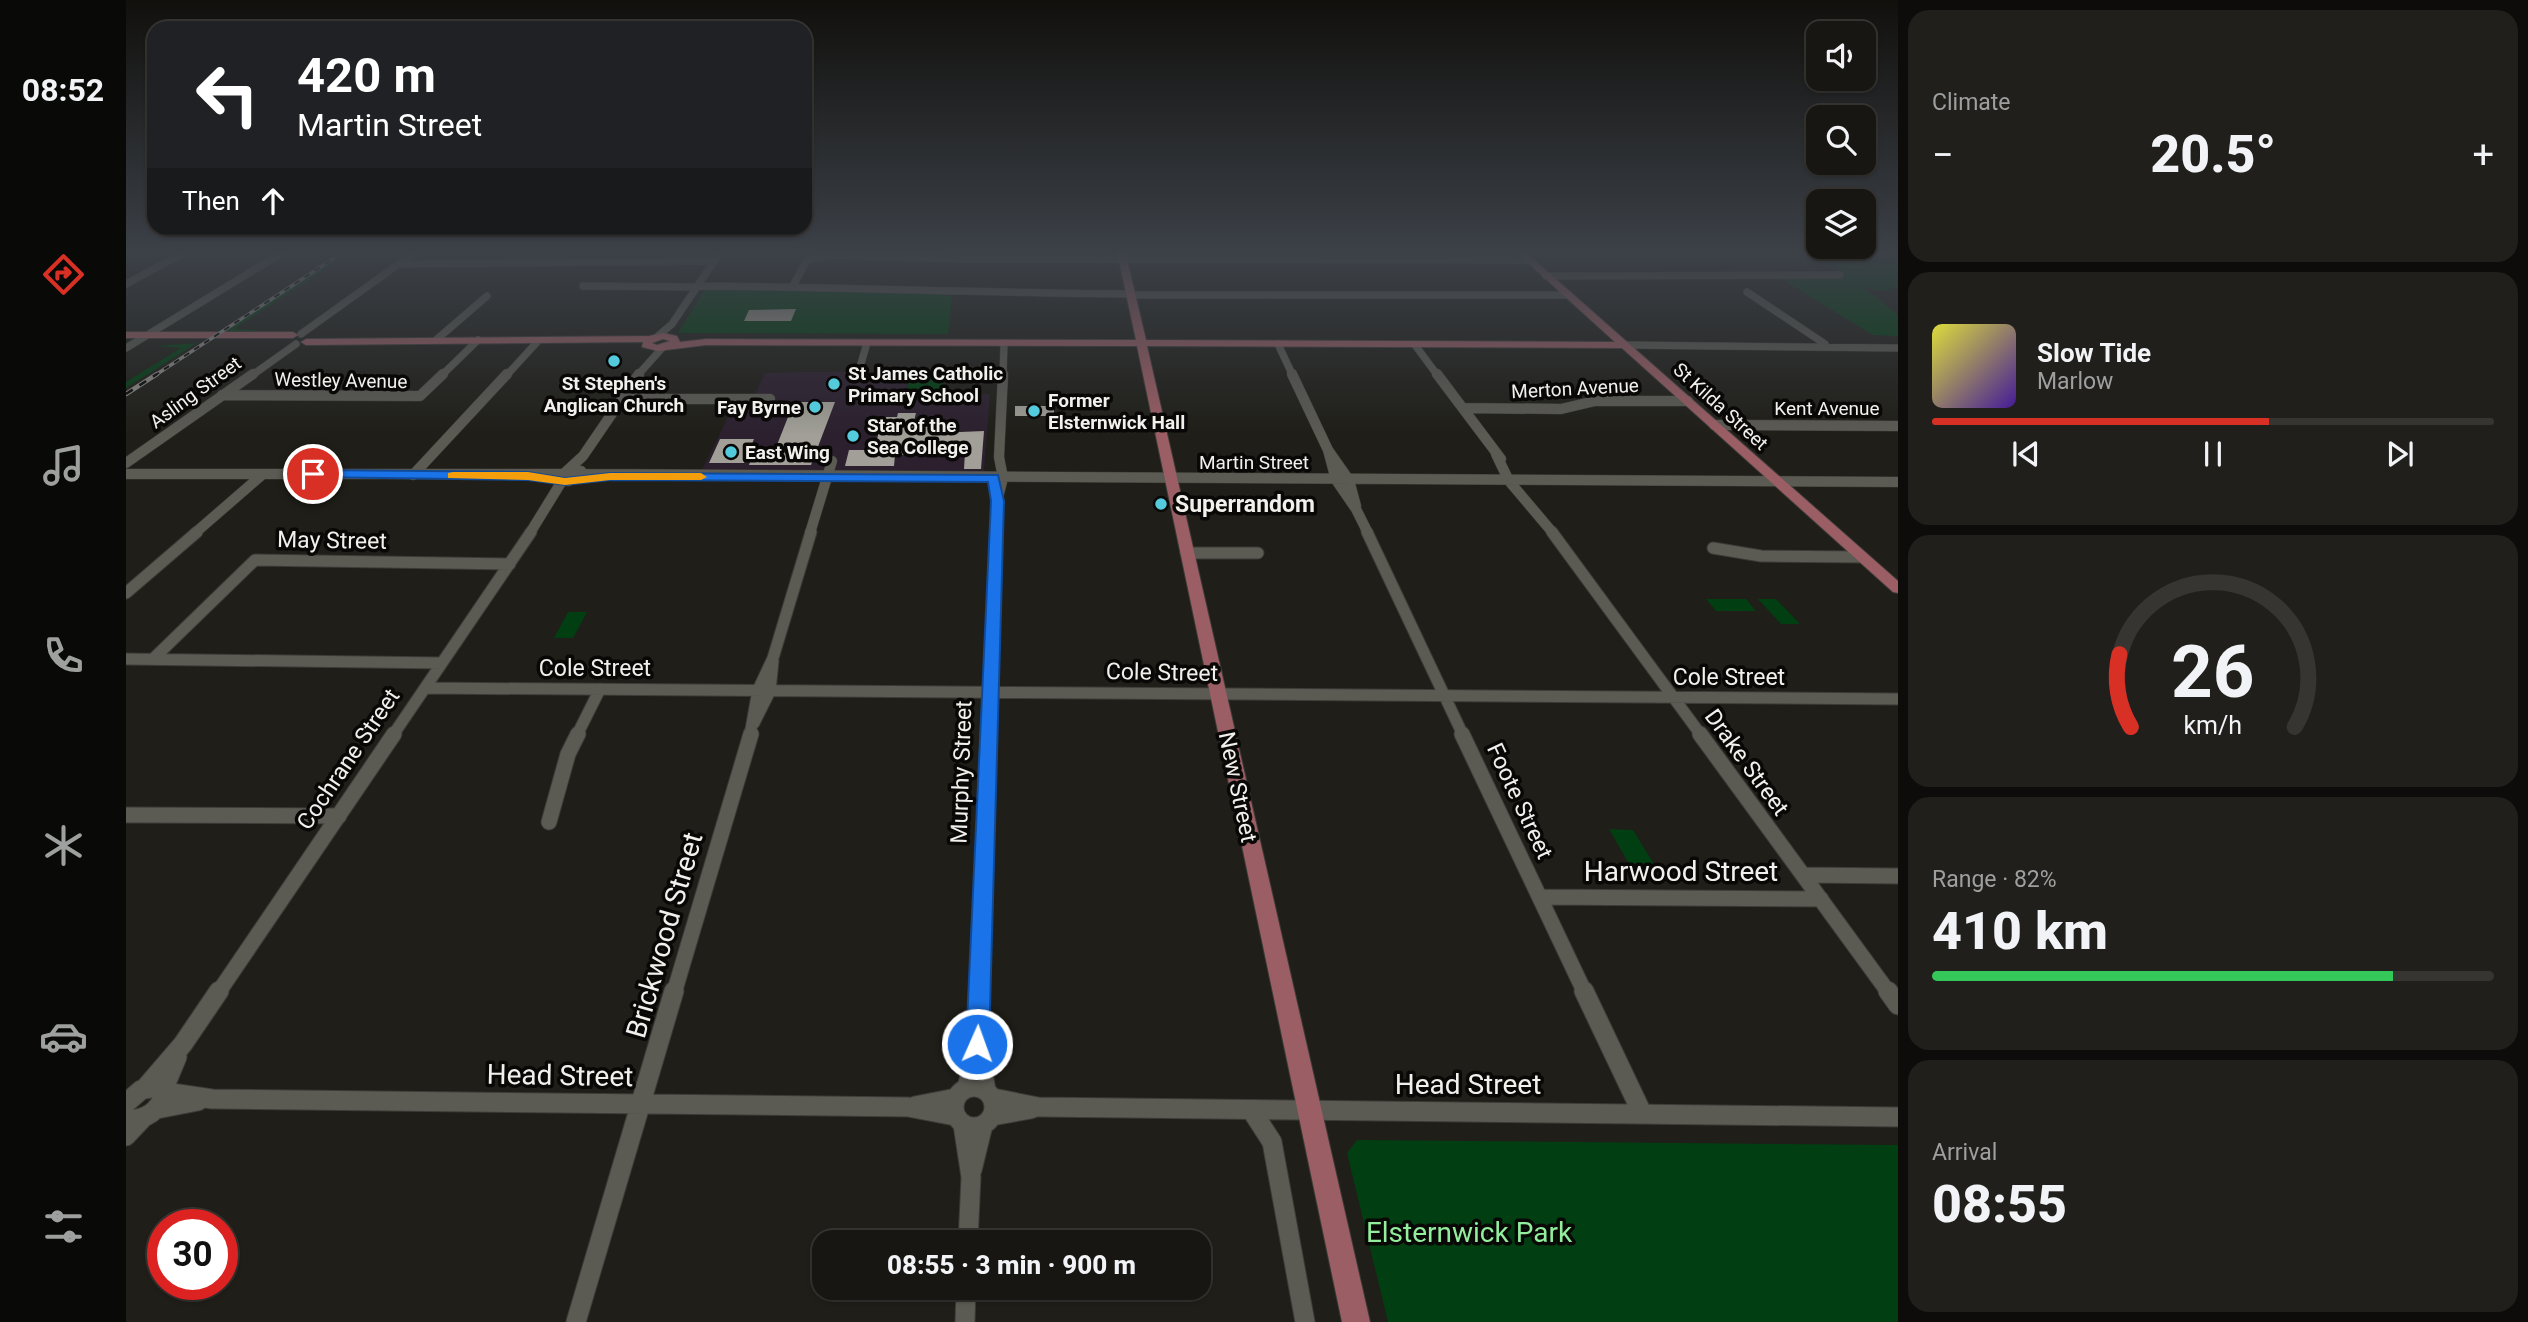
<!DOCTYPE html>
<html lang="en">
<head>
<meta charset="utf-8">
<style>
  :root { --surface:#171612; --page:#201f1b; --text:#f1f3f6; --muted:#9e9f9f; --line:#363532; --accent:#d93025 }
  body { margin:0; font-family:Roboto,sans-serif; background:var(--page); color:var(--text); height:100vh; display:flex; flex-direction:column; font-size:26px; white-space:nowrap }
  * { box-sizing:border-box; margin:0 }
  p { font-size:23px; color:var(--muted) }
  .icon { flex:none; width:38px; height:38px; fill:none; stroke:currentColor; stroke-width:2; stroke-linecap:round; stroke-linejoin:round }
  .map { position:relative; flex:1; overflow:hidden }
  .panel { display:flex; flex-direction:column; gap:10px; padding:10px; background:#0d0c0a; width:630px }
  .panel>* { flex:none }
  .guide { position:absolute; left:21px; top:21px; width:665px; height:214px; border-radius:21px; box-shadow:0 2px 5px #0004,0 0 0 2px var(--line); background:#202124; color:#fff; overflow:hidden }
  .tools { position:absolute; left:1680px; top:21px; display:grid; gap:14px }
  .tools a { display:grid; place-items:center; width:70px; height:70px; border-radius:14px; background:var(--surface); box-shadow:0 2px 5px #0004,0 0 0 2px var(--line); font-size:35px }
  .speed { position:absolute; left:21px; top:1209px; display:flex; gap:14px; font-size:35px; font-weight:700; text-align:center }
  .speed>* { display:grid; place-content:center; width:91px; height:91px; border-radius:50%; background:var(--surface); box-shadow:0 2px 5px #0004,0 0 0 2px var(--line); line-height:1 }
  .speed .limit { border:10px solid #d22; background:#fff; color:#111 }
  .pin { position:absolute; display:grid; place-items:center; width:60px; height:60px; color:#fff; margin:-30px; border:4px solid #fff; border-radius:50%; box-shadow:0 2px 7px #0007 }
  .me { position:absolute; width:77px; margin:-38px; rotate:2deg; stroke-linejoin:round; filter:drop-shadow(0 0 5px #0008) }
  .turn { display:flex; align-items:center; gap:24px; height:147px; padding:0 35px; font-size:32px }
  .turn .icon { width:91px; height:91px; stroke-width:2.5 }
  .turn b { display:block; font-size:49px; line-height:60px }
  .then { display:flex; align-items:center; height:66px; padding:0 35px; background:#0003; gap:14px; font-size:26px }
  .big { font-size:52px; font-weight:800; line-height:1.1 }
  .panel .widget { flex:1; display:flex; flex-direction:column; justify-content:center; gap:10px; min-width:0; padding:0 24px; border-radius:21px; background:var(--page) }
  .panel .dial { align-items:center; gap:0 }
  .dial svg { height:182px; overflow:visible; fill:none; stroke:var(--line); stroke-width:7; stroke-linecap:round; text-anchor:middle }
  .dial text { fill:var(--text); stroke:none }
  .song { display:flex; align-items:center; gap:21px }
  .cover { width:84px; height:84px; border-radius:10px; background:linear-gradient(135deg,hsl(60 70% 55%),hsl(260 70% 35%)) }
  .played { height:7px; border-radius:4px; background:linear-gradient(90deg,var(--accent) 60%,var(--line) 60%) }
  .keys { display:flex; justify-content:space-around; direction:ltr }
  .heat { display:flex; justify-content:space-between; align-items:center; font-size:38px; direction:ltr }
  .charge { height:10px; border-radius:5px; background:linear-gradient(90deg,#34c759 82%,var(--line) 0) }
  .trip { position:absolute; left:686px; top:1230px; width:399px; height:70px; border-radius:21px; background:var(--surface); box-shadow:0 2px 5px #0004,0 0 0 2px var(--line); font-weight:800; line-height:70px; text-align:center }
  main { display:flex; flex:1; min-height:0 }
  .tabs { display:flex; flex-direction:column; width:126px; justify-content:space-around; align-items:center; background:#090907; color:var(--muted) }
  .tabs .icon { width:49px; height:49px }
  .tabs .active { color:var(--accent) }
  .tabs b { font-size:32px; color:var(--text) }
  .map>svg:first-child { display:block }
</style>
</head>
<body>
<main>
<nav class="tabs">
<b>08:52</b>
<svg class="icon active" aria-label="directions" viewBox="0 0 24 24"><path d="M12 3l9 9-9 9-9-9zM9 14v-3h6M13 9l2 2-2 2"/></svg>
<svg class="icon" aria-label="music" viewBox="0 0 24 24"><path d="M9 18V5l10-2v13"/><circle cx="6" cy="18" r="3"/><circle cx="16" cy="16" r="3"/></svg>
<svg class="icon" aria-label="phone" viewBox="0 0 24 24"><path d="M5 4h4l2 5-3 2q2 4 5 5l2-3 5 2v4C11 20 4 13 5 4z"/></svg>
<svg class="icon" aria-label="climate" viewBox="0 0 24 24"><path d="M12 3v18M4 7l16 10M4 17L20 7"/></svg>
<svg class="icon" aria-label="car" viewBox="0 0 24 24"><path d="M5 17H2v-5l4-1 3-4h7l3 4 3 1v5h-3M9 17h6M6 11h13"/><circle cx="7" cy="17" r="2"/><circle cx="17" cy="17" r="2"/></svg>
<svg class="icon" aria-label="filters" viewBox="0 0 24 24"><path d="M4 7h16M4 17h16"/><circle cx="9" cy="7" r="2"/><circle cx="15" cy="17" r="2"/></svg>
</nav>
<div class="map">
<svg width="1772" height="1322" viewBox="0 0 1772 1322">
  <rect width="100%" height="100%" fill="#1f1e18"/>
  <!-- education -->
  <path fill="#2c202e" d="M676,372H784L780,394H864L858,471L576,470L610,401H626L639,373Z"/>
  <!-- green -->
  <path fill="#013f12" d="M221,251H227L108,329L132,330L127,333L94,335Z
    M1695,251H1772V287L1757,291L1738,288L1772,315V336L1747,335L1654,278L1720,277Z
    M580,288L767,289L826,296L822,334L552,333Z
    M71,343L0,388V382L55,348L30,346Z
    M783,373H818L816,390L781,391Z
    M1580,599H1620L1630,611H1590Z
    M1632,599H1650L1674,624H1655Z
    M442,612H461L447,638H428Z
    M1483,829L1507,830L1532,871H1507Z
    M1231,1140L1772,1145V1322H1262L1221,1153Z"/>
  <!-- building -->
  <path fill="#a19f97" d="M670,309L665,321H618L623,310Z
    M673,402H709L685,465H623L626,455H647L664,412H669Z
    M889,406H928V416H889Z
    M772,413H790L787,425L811,426L810,433L858,431L855,469H838L839,452L769,455L768,466H719L723,450H748L757,417H771Z
    M594,439H628L618,463H583Z"/>
  <g fill="none" stroke-linecap="round" stroke-linejoin="round">
    <!-- minor-far4 casing -->
    <g stroke="#3c3b37" stroke-width="8">
      <path id="minor-far4" d="M274,264L588,261
        M1420,276L1714,275
        M0,284L61,251
        M457,286L571,287
        M572,286C716,287 860,293 1004,294
        M667,286L681,260L702,255L838,259L1403,260
        M1621,292L1699,344
        M1004,295H1442
        M175,334L291,251
        M532,336L546,324L595,251
        M310,340L361,296
        M1152,344L1167,376
        M1289,345L1312,376
        M1498,345L1772,348
        M0,348L159,251
        M732,374L741,343
        M125,376L170,344
        M315,376L352,340
        M380,376L412,341
        M511,376L537,347
        M877,376L878,343"/>
    </g>
    <!-- minor-far3 casing -->
    <g stroke="#3c3b37" stroke-width="11">
      <path id="minor-far3" d="M1166,374L1202,450L1223,480L1230,506
        M1311,374L1375,459
        M96,395L294,396L317,374
        M496,399H644
        M1337,408L1435,409L1469,401H1562
        M1588,425L1772,426
        M1202,450L1210,480L1230,509L1242,533
        M1370,454L1383,481L1427,533
        M0,463L127,374
        M443,470L455,471V476L442,481L432,479L457,456L513,374
        M0,474H435
        M456,474L1772,482
        M287,475L381,374
        M69,533L137,474
        M404,533L436,481
        M684,533L706,461
        M870,533L871,501L877,478L873,457L877,374"/>
    </g>
    <!-- minor-far2 casing -->
    <g stroke="#3c3b37" stroke-width="13">
      <path id="minor-far2" d="M1241,532L1337,735
        M1426,532L1575,735
        M1587,548L1635,556L1736,557
        M1060,553H1132
        M0,593L71,532
        M0,659L316,663
        M27,659L129,560L384,564
        M300,688L1772,699
        M628,723L644,691L647,661
        M267,735L405,532
        M451,735L474,689
        M624,735L632,690L647,658L685,532
        M862,735L870,532"/>
    </g>
    <!-- minor-far1 casing -->
    <g stroke="#3c3b37" stroke-width="17">
      <path id="minor-far1" d="M1336,734L1459,993
        M1574,734L1763,993
        M0,815L213,816
        M423,822L442,754L452,734
        M1678,875L1772,876
        M1414,897L1695,899
        M92,993L268,734
        M548,993L625,734
        M853,993L862,734"/>
    </g>
    <!-- minor casing -->
    <g stroke="#3c3b37" stroke-width="21">
      <path id="minor" d="M1458,991L1516,1113
        M1762,991L1772,1005
        M853,1052L860,1090
        M828 1107a20 20 0 1 1 40 0a20 20 0 1 1-40 0Z
        M20,1087L57,1044L93,991
        M38,1088L51,1057
        M841,1088L851,1044L853,991
        M39,1092L86,1099L782,1107L829,1116
        M867,1098L912,1107L1772,1117
        M0,1103L15,1090L35,1086L39,1092C34,1111 19,1121 0,1119
        M789,1106L830,1098
        M31,1109L72,1101
        M1126,1111L1146,1142L1179,1322
        M866,1116L905,1109
        M837,1125L845,1177L842,1242
        M0,1136L16,1119
        M846,1170L857,1125
        M450,1322L548,991
        M839,1322L840,1288"/>
    </g>
    <!-- major casing -->
    <g stroke="#3c3b37" stroke-width="2">
      <path id="major" d="M991,251H999L1020,340L1489,342L1389,251H1398L1772,581V593L1767,592L1496,348L1021,346L1244,1322H1216L1011,346L580,345L532,351L516,347L517,342L180,345L175,342L180,339L523,336L537,333L551,336L554,342L580,339L1010,340ZM537,339L544,341L531,345L526,343Z
        M0,332H167L172,335L167,338H0Z"/>
    </g>
    <!-- minor-far4 -->
    <use href="#minor-far4" stroke="#5b5a53" stroke-width="7"/>
    <!-- minor-far3 -->
    <use href="#minor-far3" stroke="#5b5a53" stroke-width="10"/>
    <!-- minor-far2 -->
    <use href="#minor-far2" stroke="#5b5a53" stroke-width="11"/>
    <!-- minor-far1 -->
    <use href="#minor-far1" stroke="#5b5a53" stroke-width="15"/>
    <!-- minor -->
    <use href="#minor" stroke="#5b5a53" stroke-width="19"/>
    <!-- major -->
    <use href="#major" fill="#9b5e65" fill-rule="evenodd"/>
    <!-- rail-far1 casing -->
    <g stroke="#8e8d88" stroke-width="3.5">
      <path id="rail-far1" d="M28,376L219,251"/>
    </g>
    <!-- rail casing -->
    <g stroke="#8e8d88" stroke-width="4.5">
      <path id="rail" d="M0,394L31,374"/>
    </g>
    <!-- rail-far1 -->
    <use href="#rail-far1" stroke="#090806" stroke-width="2" stroke-dasharray="6" stroke-linecap="butt"/>
    <!-- rail -->
    <use href="#rail" stroke="#090806" stroke-width="2.5" stroke-dasharray="8" stroke-linecap="butt"/>
  </g>
  <!-- sky -->
  <linearGradient id="sky" x2="0" y2="1"><stop stop-color="#11100d"/><stop offset="0.58" stop-color="#3c4148"/><stop offset="1" stop-color="#3c4148" stop-opacity="0"/></linearGradient>
  <rect width="1772" height="436" fill="url(#sky)"/>
  <!-- route -->
  <path fill="#1a73e8" stroke="#114b97" stroke-width="2" d="M187,470L402,472L439,478L484,473L872,475L878,501L863,1044L860,1052L851,1055L843,1052L840,1044L865,501L862,482L484,480L439,485L402,480L183,477L181,474Z"/>
  <!-- slow -->
  <path fill="#f59e0b" d="M327,472H402L439,478L484,473H575L581,477L575,480H484L439,485L402,480L322,478V473Z"/>
  <!-- markers -->
  <g fill="#54cadd" stroke="#090806" stroke-width="2.5">
    <circle cx="488" cy="361" r="7"/>
    <circle cx="708" cy="384" r="7"/>
    <circle cx="689" cy="407" r="7"/>
    <circle cx="908" cy="411" r="7"/>
    <circle cx="727" cy="436" r="7"/>
    <circle cx="605" cy="452" r="7"/>
    <circle cx="1035" cy="504" r="7"/>
  </g>
  <g text-anchor="middle" stroke-width="7" stroke-linejoin="round" paint-order="stroke">
    <!-- far-poi labels -->
    <g font-size="19" font-weight="bold" fill="#f1f0ec" stroke="#090806" text-anchor="start">
      <text x="722" y="380">St James Catholic<tspan x="722" dy="22">Primary School</tspan></text>
      <text x="488" y="390" text-anchor="middle">St Stephen's<tspan x="488" dy="22">Anglican Church</tspan></text>
      <text x="922" y="407">Former<tspan x="922" dy="22">Elsternwick Hall</tspan></text>
      <text x="675" y="414" text-anchor="end">Fay Byrne</text>
      <text x="741" y="432">Star of the<tspan x="741" dy="22">Sea College</tspan></text>
      <text x="619" y="459">East Wing</text>
    </g>
    <!-- far-street labels -->
    <g font-size="19" fill="#f1f0ec" stroke="#090806">
      <text transform="translate(215 380) rotate(1)" y="7">Westley Avenue</text>
      <text transform="translate(1449 388) rotate(-3)" y="7">Merton Avenue</text>
      <text transform="translate(69 392) rotate(-36)" y="7">Asling Street</text>
      <text transform="translate(1595 406) rotate(42)" y="7">St Kilda Street</text>
      <text x="1701" y="415">Kent Avenue</text>
      <text x="1128" y="469">Martin Street</text>
    </g>
    <!-- poi labels -->
    <g font-size="23" font-weight="bold" fill="#f1f0ec" stroke="#090806" text-anchor="start">
      <text x="1049" y="512">Superrandom</text>
    </g>
    <!-- street labels -->
    <g font-size="23" fill="#f1f0ec" stroke="#090806">
      <text transform="translate(206 540) rotate(1)" y="8">May Street</text>
      <text x="469" y="676">Cole Street</text>
      <text transform="translate(1036 672) rotate(1)" y="8">Cole Street</text>
      <text x="1603" y="685">Cole Street</text>
      <text transform="translate(222 759) rotate(-56)" y="8">Cochrane Street</text>
      <text transform="translate(1621 762) rotate(54)" y="8">Drake Street</text>
      <text transform="translate(835 772) rotate(-88)" y="8">Murphy Street</text>
      <text transform="translate(1112 787) rotate(78)" y="8">New Street</text>
      <text transform="translate(1394 801) rotate(65)" y="8">Foote Street</text>
    </g>
    <!-- near-street labels -->
    <g font-size="28" fill="#f1f0ec" stroke="#090806">
      <text x="1555" y="881">Harwood Street</text>
      <text transform="translate(538 935) rotate(-74)" y="10">Brickwood Street</text>
      <text transform="translate(434 1075) rotate(1)" y="10">Head Street</text>
      <text x="1342" y="1094">Head Street</text>
    </g>
    <!-- near-park labels -->
    <g font-size="28" fill="#92ee9d" stroke="#090806">
      <text x="1343" y="1242">Elsternwick Park</text>
    </g>
  </g>
</svg>
<div class="tools">
<a><svg class="icon" aria-label="sound" viewBox="0 0 24 24"><path d="M4 9h4l5-4v14l-5-4H4zM17 9q2 3 0 6"/></svg></a>
<a><svg class="icon" aria-label="search" viewBox="0 0 24 24"><circle cx="10" cy="10" r="6"/><path d="M15 15l6 6"/></svg></a>
<a><svg class="icon" aria-label="layers" viewBox="0 0 24 24"><path d="M12 4l9 5-9 5-9-5zM3 14l9 5 9-5"/></svg></a>
</div>
<div class="speed"><div class="limit">30</div></div>
<div class="pin" style="left:187px;top:474px;background:#d93025"><svg class="icon" aria-label="arrive" viewBox="0 0 24 24"><path d="M6 21V4h12l-3 4 3 4H6"/></svg></div>
<svg class="me" style="left:851px;top:1044px" viewBox="-20 -20 40 40"><circle r="17" fill="#1a73e8" stroke="#fff" stroke-width="3"/><path d="M0-11L8 9 0 5-8 9z" fill="#fff"/></svg>
<div class="trip">08:55 · 3 min · 900 m</div>
<div class="guide">
<div class="turn"><svg class="icon" aria-label="left" viewBox="0 0 24 24"><path d="M17 20v-9H6M10 6l-5 5 5 5"/></svg><div><b>420 m</b>Martin Street</div></div>
<div class="then">Then<svg class="icon" aria-label="ahead" viewBox="0 0 24 24"><path d="M12 20V5M6 11l6-6 6 6"/></svg></div>
</div>
</div>
<section class="panel">
<div class="widget"><p>Climate</p>
<div class="heat"><a>−</a><b class="big">20.5°</b><a>+</a></div>
</div>
<div class="widget">
<div class="song"><i class="cover"></i><div><b>Slow Tide</b><p>Marlow</p></div></div>
<div class="played"></div>
<div class="keys"><svg class="icon" aria-label="previous" viewBox="0 0 24 24"><path d="M18 5L8 12l10 7zM5 5v14"/></svg><svg class="icon" aria-label="pause" viewBox="0 0 24 24"><path d="M8 5v14M16 5v14"/></svg><svg class="icon" aria-label="next" viewBox="0 0 24 24"><path d="M6 5l10 7-10 7zM19 5v14"/></svg></div>
</div>
<div class="widget dial"><svg viewBox="0 0 100 80">
<path d="M14 69A42 42 0 1 1 86 69"/>
<path d="M14 69A42 42 0 0 1 9 37" stroke="#d93025"/>
<text x="50" y="56" font-size="32" font-weight="700">26</text>
<text x="50" y="72" font-size="11">km/h</text>
</svg></div>
<div class="widget"><p>Range · 82%</p><b class="big">410 km</b><div class="charge"></div></div>
<div class="widget"><p>Arrival</p><b class="big">08:55</b></div>
</section>
</main>
</body>
</html>
